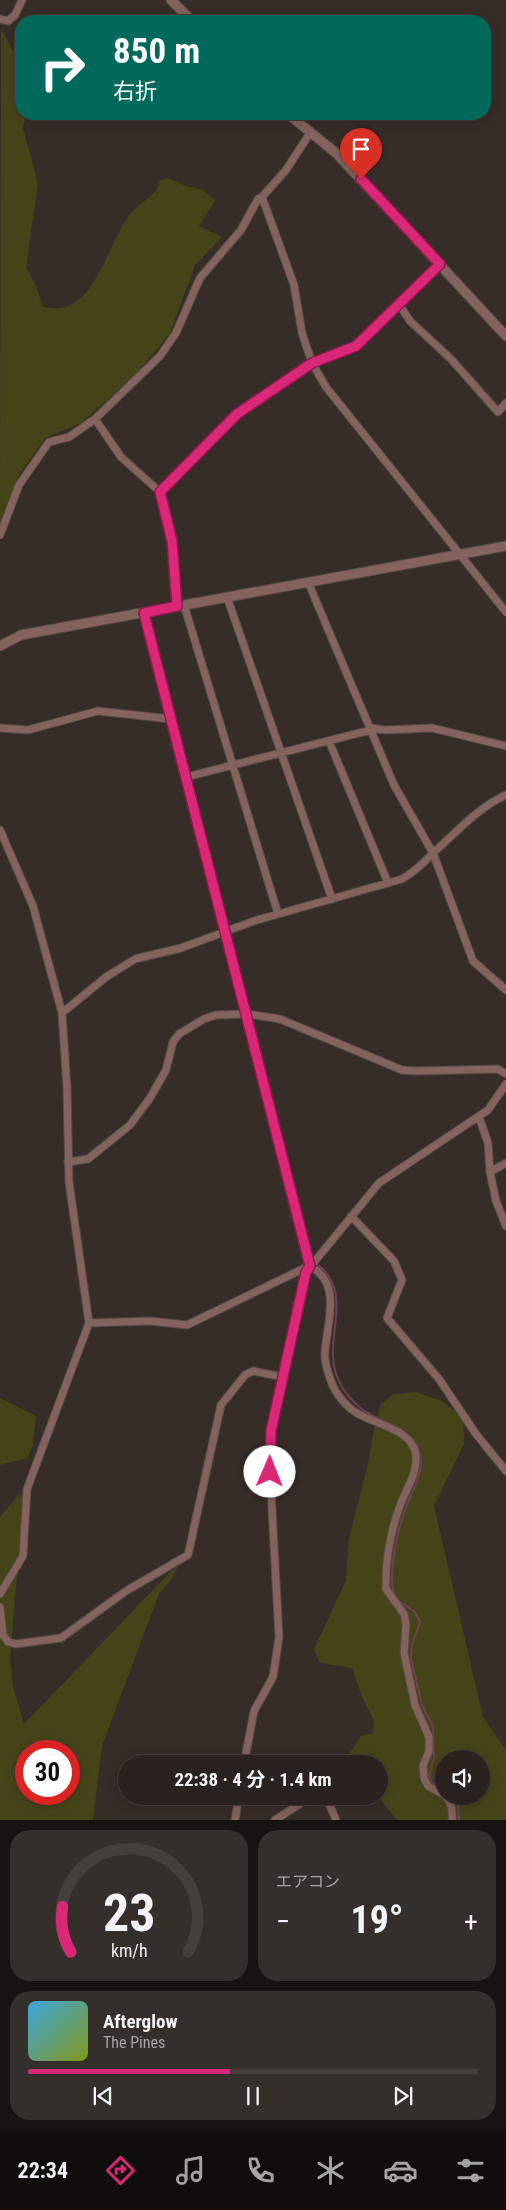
<!DOCTYPE html>
<html lang="ja">
<head>
<meta charset="utf-8">
<style>
  :root { --surface:#29221e; --page:#352f2b; --text:#f1f3f6; --muted:#a5a4a4; --line:#453f3c; --accent:#db2777 }
  body { margin:0; font-family:"Roboto Condensed","Noto Sans JP",sans-serif; background:var(--page); color:var(--text); height:100vh; display:flex; flex-direction:column; font-size:19px; white-space:nowrap }
  * { box-sizing:border-box; margin:0 }
  p { font-size:16px; color:var(--muted) }
  .icon { flex:none; width:28px; height:28px; fill:none; stroke:currentColor; stroke-width:2; stroke-linecap:round; stroke-linejoin:round }
  .map { position:relative; height:1820px; overflow:hidden }
  .details { display:flex; flex-direction:column; gap:10px; padding:10px; background:#171310; flex:1 }
  .details>* { flex:none }
  .hud { position:absolute; left:15px; top:15px; width:476px; height:105px; border-radius:20px; box-shadow:0 2px 12px #0003,0 0 0 1px var(--line); background:#00695c; color:#fff; overflow:hidden }
  .controls { position:absolute; left:435px; top:1750px; display:grid; gap:10px }
  .controls a { display:grid; place-items:center; width:55px; height:55px; border-radius:50%; background:var(--surface); box-shadow:0 2px 12px #0003,0 0 0 1px var(--line); font-size:25px }
  .speed { position:absolute; left:15px; top:1740px; display:flex; gap:10px; font-size:25px; font-weight:700; text-align:center }
  .speed>* { display:grid; place-content:center; width:65px; height:65px; border-radius:50%; background:var(--surface); box-shadow:0 2px 12px #0003,0 0 0 1px var(--line); line-height:1 }
  .speed .limit { border:8px solid #d22; background:#fff; color:#111 }
  .pin { position:absolute; display:grid; place-items:center; width:42px; height:42px; color:#fff; margin:-51px -21px; border-radius:50% 50% 50% 0; rotate:-45deg; box-shadow:0 0 5px #0007 }
  .pin .icon { rotate:45deg }
  .me { position:absolute; width:55px; margin:-28px; rotate:1deg; stroke-linejoin:round; filter:drop-shadow(0 0 4px #0008) }
  .turn { display:flex; align-items:center; gap:18px; height:105px; padding:0 15px; font-size:22px }
  .turn .icon { width:65px; height:65px; stroke-width:2.5 }
  .turn b { display:block; font-size:35px; line-height:42px }
  .big { font-size:38px; font-weight:700; line-height:1.1 }
  .details .tile { flex:1; display:flex; flex-direction:column; justify-content:center; gap:8px; min-width:0; padding:0 18px; border-radius:20px; background:var(--page) }
  .details .dial { align-items:center; gap:0 }
  .dial svg { height:130px; overflow:visible; fill:none; stroke:var(--line); stroke-width:7; stroke-linecap:round; text-anchor:middle }
  .dial text { fill:var(--text); stroke:none }
  .song { display:flex; align-items:center; gap:15px }
  .cover { width:60px; height:60px; border-radius:8px; background:linear-gradient(135deg,hsl(200 70% 55%),hsl(70 70% 35%)) }
  .played { height:5px; border-radius:2px; background:linear-gradient(90deg,var(--accent) 45%,var(--line) 45%) }
  .keys { display:flex; justify-content:space-around; direction:ltr }
  .heat { display:flex; justify-content:space-between; align-items:center; font-size:28px; direction:ltr }
  .details .tiles { flex:1; display:grid; gap:10px; grid-template-columns:1fr 1fr }
  .tile:last-child { grid-column:span 2 }
  .trip { position:absolute; left:118px; top:1755px; width:270px; height:50px; border-radius:25px; background:var(--surface); box-shadow:0 2px 12px #0003,0 0 0 1px var(--line); font-weight:700; line-height:50px; text-align:center }
  .dock { display:flex; height:80px; justify-content:space-around; align-items:center; background:#100e0c; color:var(--muted) }
  .dock .icon { width:35px; height:35px }
  .dock .active { color:var(--accent) }
  .dock b { font-size:22px; color:var(--text) }
  .map>svg:first-child { display:block }
</style>
</head>
<body>
<div class="map">
<svg width="506" height="1820" viewBox="0 0 506 1820">
  <rect width="100%" height="100%" fill="#372d28"/>
  <!-- green -->
  <path fill="#454419" fill-rule="evenodd" d="M1,29L21,65V114H26L23,128L38,184L26,267L35,284L43,307C49,308 56,309 62,308C99,300 110,236 133,211C143,200 156,196 160,181L168,178L186,186L203,190L215,200L199,226L222,237L195,265L170,333L139,371L81,423L45,438L19,475L0,521Z
    M415,1392L442,1401L463,1419L464,1444L434,1506L483,1717L506,1750V1820H397L378,1796L379,1764H354L349,1754L361,1736L373,1733L374,1721L362,1697L352,1668L320,1663L314,1650L346,1580L349,1538L368,1464L374,1429L381,1404L393,1394ZM444,1759H481V1796H444Z
    M0,1398L36,1416L33,1445L27,1458L0,1465Z
    M20,1493L23,1501L10,1658L13,1687L24,1724L180,1562L171,1580L159,1594L102,1746L93,1820H0V1517ZM26,1751H69V1794H26Z"/>
  <g fill="none" stroke-linecap="round" stroke-linejoin="round">
    <!-- stream -->
    <path stroke="#6e3f51" stroke-width="2" d="M317,1264C358,1296 319,1342 339,1381C344,1393 353,1402 363,1410C384,1424 418,1428 421,1459C422,1477 409,1497 404,1513C397,1533 388,1575 394,1595
      M399,1601L415,1612L420,1622L412,1645L411,1659L422,1705L433,1726L434,1757L429,1776L432,1783L444,1787
      M454,1796L458,1804L459,1820"/>
    <!-- minor casing -->
    <g stroke="#544b46" stroke-width="9">
      <path id="minor" d="M0,19L8,21L15,15L22,0
        M310,133L286,170L262,197L294,285L302,333L312,363L326,387L506,612
        M399,304L410,321L451,359L498,412L506,403
        M95,419L121,457L160,492L172,541L177,606
        M160,492L237,414L312,363L356,347L440,264
        M0,535L19,485L49,442L69,437L95,419L160,356L176,333L200,278L241,230L258,199L262,197
        M308,582L394,785L433,853L473,961L506,990
        M227,597L332,899
        M184,605L278,914
        M144,613L309,1266C343,1282 327,1323 325,1352C324,1361 328,1373 331,1381C335,1393 346,1407 357,1413C376,1425 413,1429 416,1456C417,1473 407,1488 401,1503C391,1529 385,1561 386,1589L404,1614L406,1624L404,1653L415,1705L429,1737V1751L423,1766L424,1778L428,1786L444,1795
        M0,728L28,730L98,711L171,719
        M370,728L385,730L432,728L506,746
        M329,741L388,883
        M186,777L371,730
        M0,830L33,906L62,1013L67,1087L69,1182L89,1323L27,1489L23,1556L0,1594
        M62,1013L106,977L135,959L181,948L254,921L402,879C420,869 429,856 444,843C462,826 483,805 506,795
        M479,1117L488,1143L490,1172L496,1201L506,1226
        M68,1162L88,1159L130,1125L150,1098L166,1070L173,1042L179,1034L204,1019L216,1015L247,1014L280,1019L402,1070L417,1071L498,1069L506,1074
        M490,1172L506,1163
        M351,1216L394,1261L402,1280L387,1318L439,1379L476,1434L506,1471
        M89,1323L150,1321L187,1325L309,1266
        M0,1607L3,1635L8,1642L16,1644L61,1638L126,1591L188,1555L221,1405L245,1375L253,1371L283,1377
        M244,1764L254,1711L273,1677L279,1637L270,1472L271,1431L306,1272L379,1183L488,1110L506,1084
        M326,1796L336,1820
        M445,1796C452,1803 453,1811 452,1820
        M235,1820L239,1796
        M275,1820L312,1796"/>
    </g>
    <!-- tertiary casing -->
    <g stroke="#544b46" stroke-width="11">
      <path id="tertiary" d="M171,0L192,21
        M288,114L336,153L506,336
        M0,646L21,635L506,546"/>
    </g>
    <!-- minor -->
    <use href="#minor" stroke="#84625d" stroke-width="7"/>
    <!-- tertiary -->
    <use href="#tertiary" stroke="#84625d" stroke-width="9"/>
  </g>
  <g fill="none" stroke-linecap="round" stroke-linejoin="round">
    <!-- route casing -->
    <g stroke="#8e194d" stroke-width="12">
      <path id="route" d="M270,1472L271,1431L306,1272L310,1266L144,613L177,606L172,541L160,492L237,414L312,363L356,346L440,264L361,179"/>
    </g>
    <!-- route -->
    <use href="#route" stroke="#db2777" stroke-width="9"/>
  </g>
</svg>
<div class="controls">
<a><svg class="icon" aria-label="sound" viewBox="0 0 24 24"><path d="M4 9h4l5-4v14l-5-4H4zM17 9q2 3 0 6"/></svg></a>
</div>
<div class="speed"><div class="limit">30</div></div>
<div class="pin" style="left:361px;top:179px;background:#d93025"><svg class="icon" aria-label="arrive" viewBox="0 0 24 24"><path d="M6 21V4h12l-3 4 3 4H6"/></svg></div>
<svg class="me" style="left:270px;top:1472px" viewBox="-20 -20 40 40"><circle r="19" fill="#fff"/><path d="M0-13L10 11 0 6-10 11z" fill="#db2777"/></svg>
<div class="trip">22:38 · 4 分 · 1.4 km</div>
<div class="hud">
<div class="turn"><svg class="icon" aria-label="right" viewBox="0 0 24 24"><path d="M7 20v-9h11M14 6l5 5-5 5"/></svg><div><b>850 m</b>右折</div></div>
</div>
</div>
<section class="details">
<div class="tiles">
<div class="tile dial"><svg viewBox="0 0 100 80">
<path d="M14 69A42 42 0 1 1 86 69"/>
<path d="M14 69A42 42 0 0 1 9 41" stroke="#db2777"/>
<text x="50" y="56" font-size="32" font-weight="700">23</text>
<text x="50" y="72" font-size="11">km/h</text>
</svg></div>
<div class="tile"><p>エアコン</p>
<div class="heat"><a>−</a><b class="big">19°</b><a>+</a></div>
</div>
<div class="tile">
<div class="song"><i class="cover"></i><div><b>Afterglow</b><p>The Pines</p></div></div>
<div class="played"></div>
<div class="keys"><svg class="icon" aria-label="previous" viewBox="0 0 24 24"><path d="M18 5L8 12l10 7zM5 5v14"/></svg><svg class="icon" aria-label="pause" viewBox="0 0 24 24"><path d="M8 5v14M16 5v14"/></svg><svg class="icon" aria-label="next" viewBox="0 0 24 24"><path d="M6 5l10 7-10 7zM19 5v14"/></svg></div>
</div>
</div>
</section>
<nav class="dock">
<b>22:34</b>
<svg class="icon active" aria-label="directions" viewBox="0 0 24 24"><path d="M12 3l9 9-9 9-9-9zM9 14v-3h6M13 9l2 2-2 2"/></svg>
<svg class="icon" aria-label="music" viewBox="0 0 24 24"><path d="M9 18V5l10-2v13"/><circle cx="6" cy="18" r="3"/><circle cx="16" cy="16" r="3"/></svg>
<svg class="icon" aria-label="phone" viewBox="0 0 24 24"><path d="M5 4h4l2 5-3 2q2 4 5 5l2-3 5 2v4C11 20 4 13 5 4z"/></svg>
<svg class="icon" aria-label="climate" viewBox="0 0 24 24"><path d="M12 3v18M4 7l16 10M4 17L20 7"/></svg>
<svg class="icon" aria-label="car" viewBox="0 0 24 24"><path d="M5 17H2v-5l4-1 3-4h7l3 4 3 1v5h-3M9 17h6M6 11h13"/><circle cx="7" cy="17" r="2"/><circle cx="17" cy="17" r="2"/></svg>
<svg class="icon" aria-label="filters" viewBox="0 0 24 24"><path d="M4 7h16M4 17h16"/><circle cx="9" cy="7" r="2"/><circle cx="15" cy="17" r="2"/></svg>
</nav>
</body>
</html>
